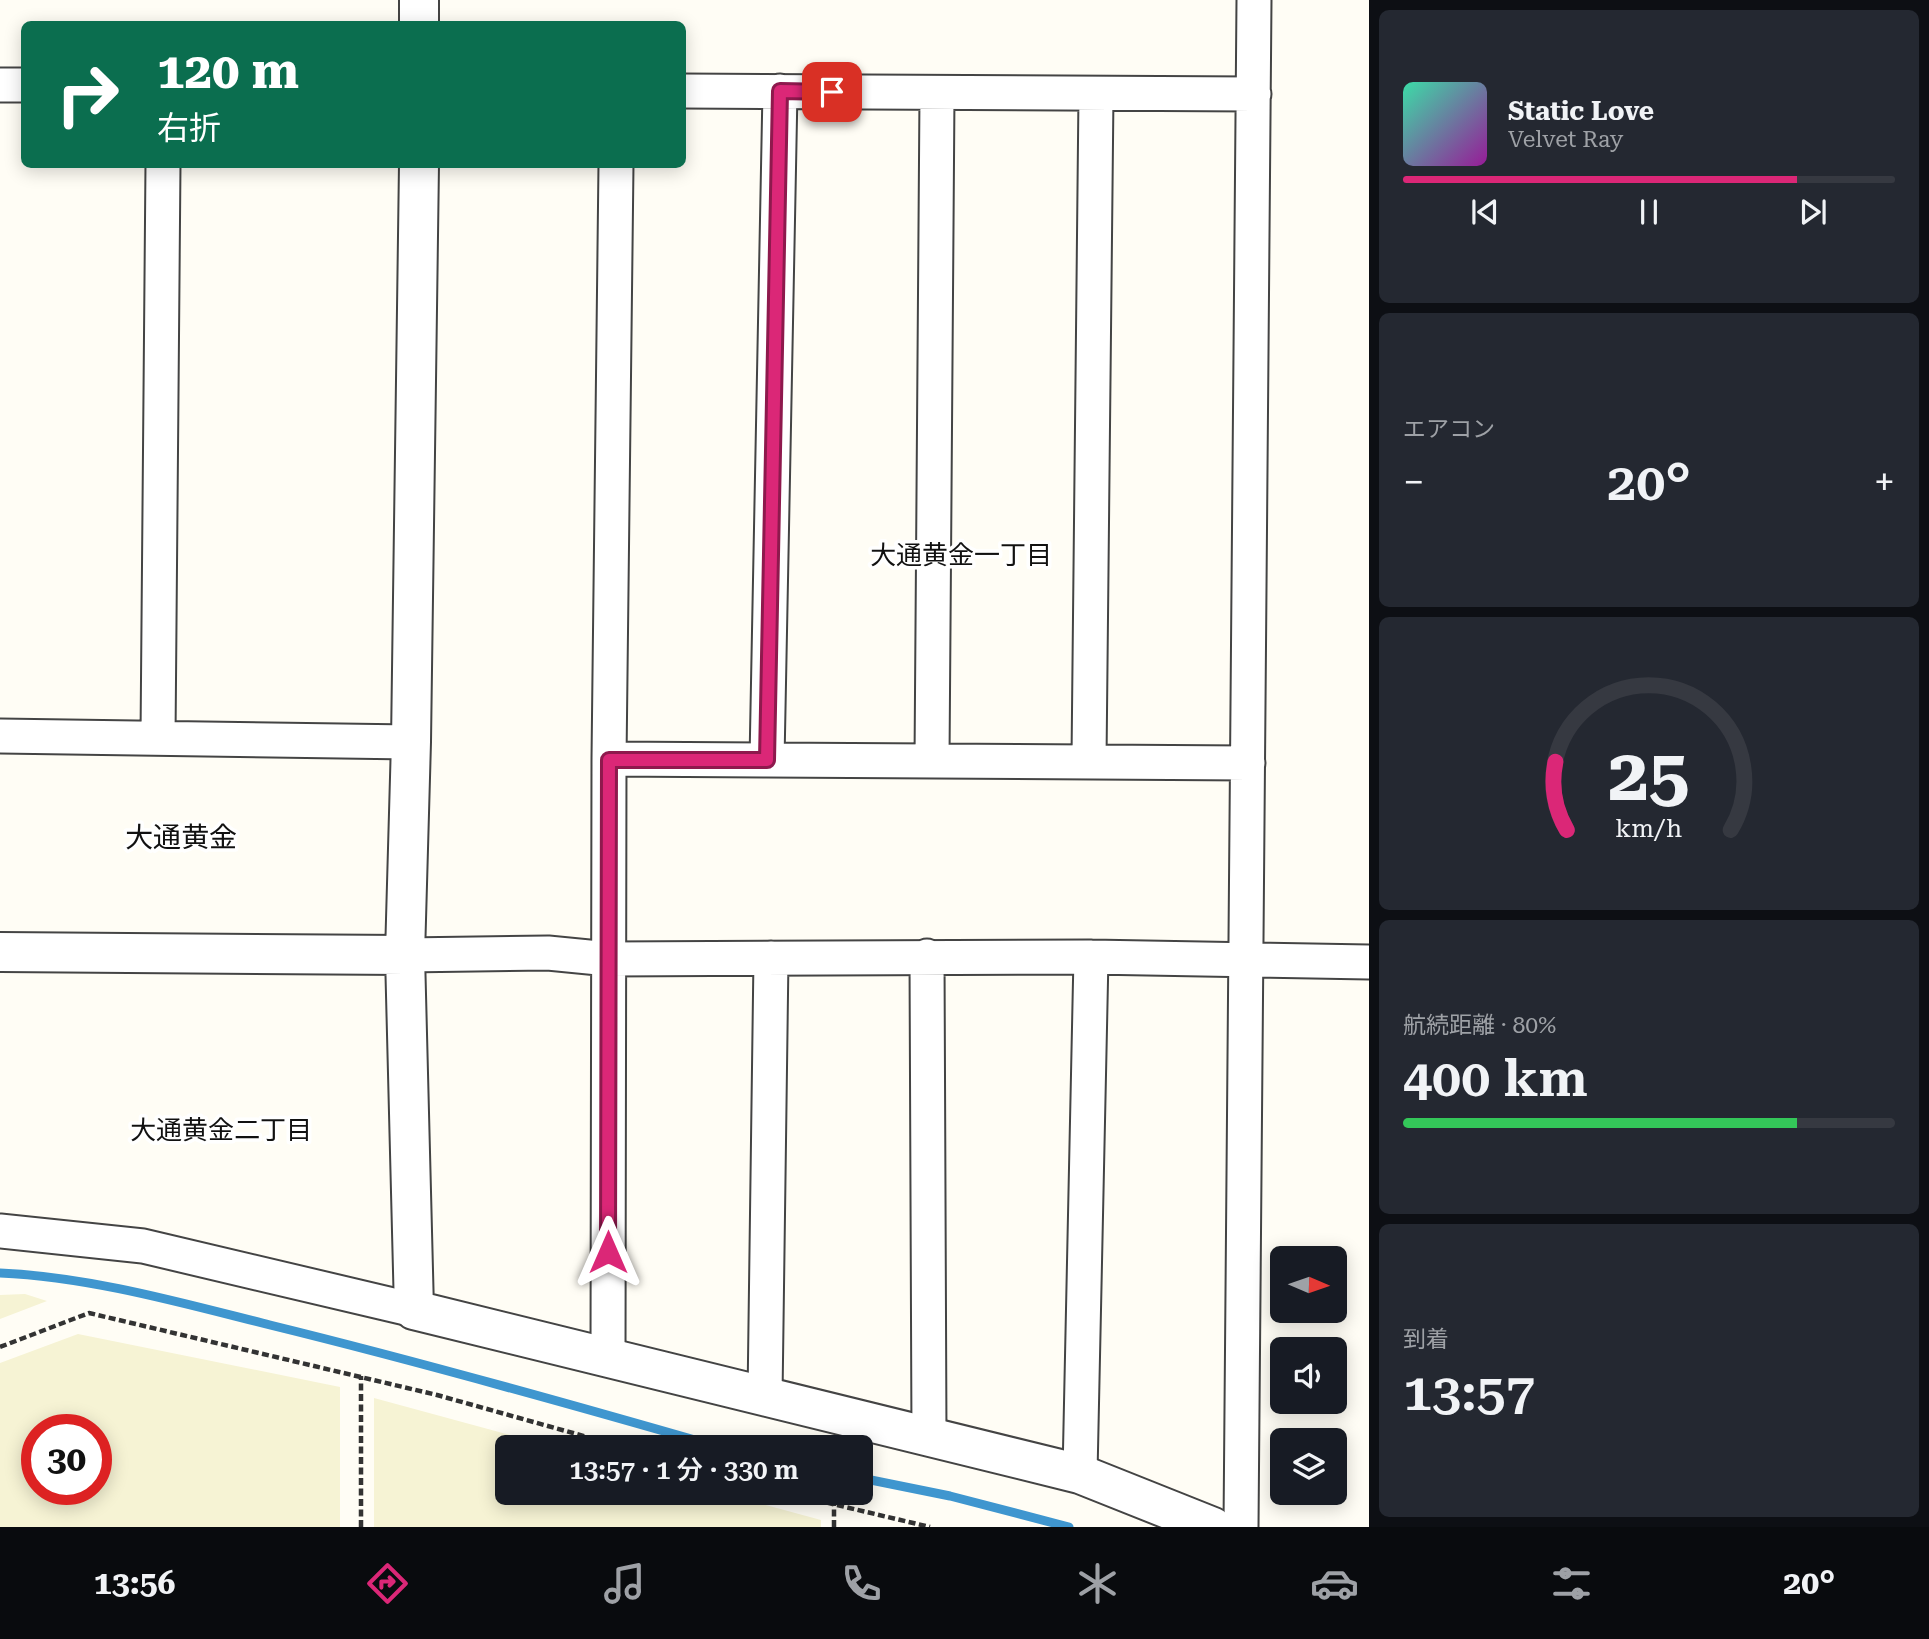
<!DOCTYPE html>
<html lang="ja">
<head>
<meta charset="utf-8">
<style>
  :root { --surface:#171b24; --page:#242831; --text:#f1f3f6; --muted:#9ea1a6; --line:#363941; --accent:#db2777 }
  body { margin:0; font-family:"Roboto Serif","Noto Sans JP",serif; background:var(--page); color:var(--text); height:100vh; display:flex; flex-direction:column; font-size:26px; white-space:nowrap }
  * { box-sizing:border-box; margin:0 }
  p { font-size:23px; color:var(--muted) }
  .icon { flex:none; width:38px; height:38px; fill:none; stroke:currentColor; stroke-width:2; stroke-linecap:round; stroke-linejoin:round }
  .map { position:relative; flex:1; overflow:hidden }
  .drawer { display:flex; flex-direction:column; gap:10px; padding:10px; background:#0d0f14; width:560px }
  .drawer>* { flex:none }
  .hud { position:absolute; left:21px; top:21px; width:665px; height:147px; border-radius:10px; box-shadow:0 4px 18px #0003; background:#0b6e4f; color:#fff; overflow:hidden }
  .needle { width:46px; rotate:92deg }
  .fabs { position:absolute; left:1270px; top:1246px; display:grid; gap:14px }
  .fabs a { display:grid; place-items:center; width:77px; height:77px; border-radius:10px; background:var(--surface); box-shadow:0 4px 18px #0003; font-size:35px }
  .speed { position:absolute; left:21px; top:1414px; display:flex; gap:14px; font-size:35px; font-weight:700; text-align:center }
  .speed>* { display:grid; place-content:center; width:91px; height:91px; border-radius:50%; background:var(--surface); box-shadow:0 4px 18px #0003; line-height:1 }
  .speed .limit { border:10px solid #d22; background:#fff; color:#111 }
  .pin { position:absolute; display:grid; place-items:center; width:60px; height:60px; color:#fff; margin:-30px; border-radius:14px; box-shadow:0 4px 10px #0006 }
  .me { position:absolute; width:77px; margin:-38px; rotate:0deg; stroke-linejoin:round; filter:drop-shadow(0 0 5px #0008) }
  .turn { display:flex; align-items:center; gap:24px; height:147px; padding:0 21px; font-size:32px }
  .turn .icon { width:91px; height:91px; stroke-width:2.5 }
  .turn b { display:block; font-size:49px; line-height:60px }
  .big { font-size:52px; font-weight:600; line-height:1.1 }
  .drawer .widget { flex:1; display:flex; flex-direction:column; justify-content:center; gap:10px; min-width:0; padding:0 24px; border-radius:10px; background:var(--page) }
  .drawer .dial { align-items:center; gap:0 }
  .dial svg { height:182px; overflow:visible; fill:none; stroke:var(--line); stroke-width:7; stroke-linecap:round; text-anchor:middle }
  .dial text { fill:var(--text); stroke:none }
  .song { display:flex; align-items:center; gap:21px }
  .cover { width:84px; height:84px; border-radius:10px; background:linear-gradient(135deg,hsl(160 70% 55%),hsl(300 70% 35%)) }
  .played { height:7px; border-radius:4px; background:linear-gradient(90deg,var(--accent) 80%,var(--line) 80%) }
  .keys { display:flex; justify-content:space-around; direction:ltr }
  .heat { display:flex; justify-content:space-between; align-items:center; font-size:38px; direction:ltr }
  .charge { height:10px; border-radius:5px; background:linear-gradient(90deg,#34c759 80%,var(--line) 0) }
  .trip { position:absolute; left:495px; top:1435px; width:378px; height:70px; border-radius:10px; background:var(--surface); box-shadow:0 4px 18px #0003; font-weight:600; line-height:70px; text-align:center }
  .menu { display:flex; height:112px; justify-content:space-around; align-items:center; background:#090b0e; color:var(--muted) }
  .menu .icon { width:49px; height:49px }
  .menu .selected { color:var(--accent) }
  .menu b { font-size:32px; color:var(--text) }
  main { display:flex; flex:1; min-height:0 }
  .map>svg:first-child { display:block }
</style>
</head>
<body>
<main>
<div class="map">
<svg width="1369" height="1527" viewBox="0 0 1369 1527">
  <rect width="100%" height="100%" fill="#fffdf5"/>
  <!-- farmland -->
  <path fill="#f6f3d4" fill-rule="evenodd" d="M25,1294L47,1301L0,1319V1295Z
    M78,1334L340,1387V1527H0V1363ZM37,1430H96V1489H37Z
    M374,1398L554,1447H508V1493H722L821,1520V1527H374Z"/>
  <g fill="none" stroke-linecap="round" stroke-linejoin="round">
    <!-- stream -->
    <path stroke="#3f96cf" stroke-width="9" d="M0,1273C91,1277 182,1303 270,1325C421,1362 570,1404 719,1447
      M861,1478L950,1496L1069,1527"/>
    <!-- minor casing -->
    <g stroke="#444" stroke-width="37">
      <path id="minor" d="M0,85H24
        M682,91L1254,94
        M780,91L767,760L1248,763
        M0,736L411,742
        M158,737L163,164
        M609,759L767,760
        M932,760L937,94
        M1089,760L1096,94
        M405,955L548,953L609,959L1091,957L1369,962
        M927,956L929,1437
        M0,1231L143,1246L414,1310
        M608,1358L609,759L616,164
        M765,1397L771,958
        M1080,1474L1091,957
        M1241,1527L1254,0"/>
    </g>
    <!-- tertiary casing -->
    <g stroke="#444" stroke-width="42">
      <path id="tertiary" d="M419,0V24
        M419,164L411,742L405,955L414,1310L1080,1474L1213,1527
        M0,952L405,955"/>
    </g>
    <!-- path -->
    <path stroke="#333" stroke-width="4.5" stroke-dasharray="7 3.5" stroke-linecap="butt" d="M0,1347L89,1313L437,1395L623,1447
      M786,1493L930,1527
      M361,1527V1376
      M834,1527V1505"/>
    <!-- minor -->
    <use href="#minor" stroke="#fff" stroke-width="33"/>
    <!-- tertiary -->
    <use href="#tertiary" stroke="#fff" stroke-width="38"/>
  </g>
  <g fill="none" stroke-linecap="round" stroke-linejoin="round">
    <!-- route casing -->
    <g stroke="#8e194d" stroke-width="18">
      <path id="route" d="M608,1252L609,760H767L780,91L832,92"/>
    </g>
    <!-- route -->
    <use href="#route" stroke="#db2777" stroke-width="12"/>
  </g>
  <g text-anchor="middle" stroke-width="7" stroke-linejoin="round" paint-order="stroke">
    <!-- neighbourhood labels -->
    <g font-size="26" fill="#111" stroke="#fff">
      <text x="961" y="564">大通黄金一丁目</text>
      <text x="221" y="1139">大通黄金二丁目</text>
    </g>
    <!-- quarter labels -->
    <g font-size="28" fill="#111" stroke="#fff">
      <text x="181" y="847">大通黄金</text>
    </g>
  </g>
</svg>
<div class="fabs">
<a><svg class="needle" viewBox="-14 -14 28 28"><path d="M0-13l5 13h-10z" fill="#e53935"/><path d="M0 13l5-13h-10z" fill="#9ea1a6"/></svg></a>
<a><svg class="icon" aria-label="sound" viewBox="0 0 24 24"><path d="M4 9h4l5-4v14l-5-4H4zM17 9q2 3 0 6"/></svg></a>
<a><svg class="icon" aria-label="layers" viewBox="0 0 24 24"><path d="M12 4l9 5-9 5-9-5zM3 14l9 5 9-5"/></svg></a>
</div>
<div class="speed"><div class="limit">30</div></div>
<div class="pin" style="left:832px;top:92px;background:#d93025"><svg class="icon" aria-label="arrive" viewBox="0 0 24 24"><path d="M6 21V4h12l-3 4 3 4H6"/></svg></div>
<svg class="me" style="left:608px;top:1252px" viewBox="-20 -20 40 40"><path d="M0-17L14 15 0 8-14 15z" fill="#db2777" stroke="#fff" stroke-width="4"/></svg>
<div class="trip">13:57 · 1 分 · 330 m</div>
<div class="hud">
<div class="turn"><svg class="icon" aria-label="right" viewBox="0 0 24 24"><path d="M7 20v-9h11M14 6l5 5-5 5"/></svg><div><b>120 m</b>右折</div></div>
</div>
</div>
<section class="drawer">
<div class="widget">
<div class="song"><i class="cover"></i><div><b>Static Love</b><p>Velvet Ray</p></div></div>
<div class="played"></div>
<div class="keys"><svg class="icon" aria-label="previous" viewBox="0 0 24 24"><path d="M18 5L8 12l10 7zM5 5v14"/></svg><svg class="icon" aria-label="pause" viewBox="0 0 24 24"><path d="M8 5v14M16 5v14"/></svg><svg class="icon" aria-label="next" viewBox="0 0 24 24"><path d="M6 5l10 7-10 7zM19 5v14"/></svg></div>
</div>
<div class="widget"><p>エアコン</p>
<div class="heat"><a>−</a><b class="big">20°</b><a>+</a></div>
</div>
<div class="widget dial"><svg viewBox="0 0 100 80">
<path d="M14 69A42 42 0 1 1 86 69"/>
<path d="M14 69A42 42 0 0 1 9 39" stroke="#db2777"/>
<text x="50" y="56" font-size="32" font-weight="700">25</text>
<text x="50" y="72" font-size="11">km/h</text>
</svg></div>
<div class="widget"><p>航続距離 · 80%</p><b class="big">400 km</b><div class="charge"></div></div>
<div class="widget"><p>到着</p><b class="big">13:57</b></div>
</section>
</main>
<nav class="menu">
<b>13:56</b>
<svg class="icon selected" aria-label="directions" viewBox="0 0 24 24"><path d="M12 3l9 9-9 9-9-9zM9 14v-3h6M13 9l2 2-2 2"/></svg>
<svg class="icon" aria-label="music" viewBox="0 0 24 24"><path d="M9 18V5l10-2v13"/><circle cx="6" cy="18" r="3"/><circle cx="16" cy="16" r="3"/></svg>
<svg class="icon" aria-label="phone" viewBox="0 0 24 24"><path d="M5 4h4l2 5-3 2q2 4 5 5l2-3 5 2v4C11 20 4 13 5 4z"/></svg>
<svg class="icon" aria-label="climate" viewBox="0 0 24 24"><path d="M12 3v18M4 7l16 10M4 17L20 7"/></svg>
<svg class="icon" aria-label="car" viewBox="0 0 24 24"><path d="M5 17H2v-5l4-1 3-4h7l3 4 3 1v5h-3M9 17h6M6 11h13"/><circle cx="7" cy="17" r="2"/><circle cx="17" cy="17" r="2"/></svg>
<svg class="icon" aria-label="filters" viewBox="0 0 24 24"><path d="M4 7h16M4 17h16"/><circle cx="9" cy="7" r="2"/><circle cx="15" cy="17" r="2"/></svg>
<b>20°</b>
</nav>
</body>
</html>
